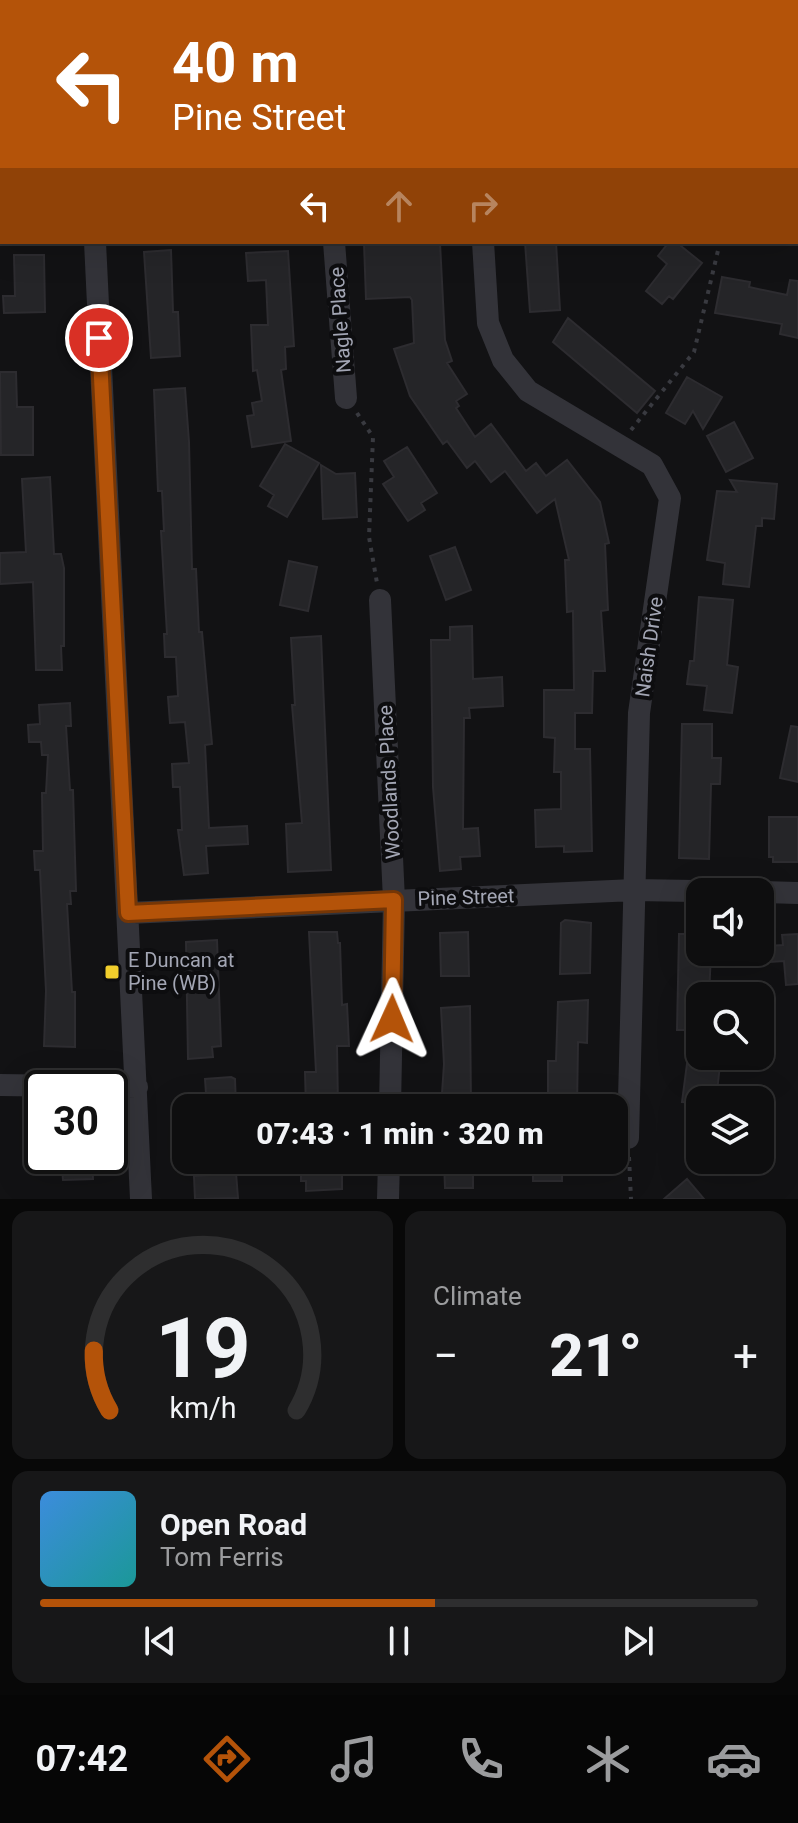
<!DOCTYPE html>
<html lang="en">
<head>
<meta charset="utf-8">
<style>
  :root { --surface:#0e0e0f; --page:#171718; --text:#f1f3f6; --muted:#9b9c9e; --line:#2e2e2f; --accent:#b45309 }
  body { margin:0; font-family:Roboto,sans-serif; background:var(--page); color:var(--text); height:100vh; display:flex; flex-direction:column; font-size:30px; white-space:nowrap }
  * { box-sizing:border-box; margin:0 }
  p { font-size:26px; color:var(--muted) }
  .icon { flex:none; width:44px; height:44px; fill:none; stroke:currentColor; stroke-width:2; stroke-linecap:round; stroke-linejoin:round }
  .map { position:relative; height:1199px; overflow:hidden }
  .details { display:flex; flex-direction:column; gap:12px; padding:12px; background:#080808; flex:1 }
  .details>* { flex:none }
  .hud { position:absolute; left:0px; top:0px; width:798px; height:244px; box-shadow:0 8px 32px #0002,0 0 0 2px var(--line); background:#b45309; color:#fff; overflow:hidden }
  .controls { position:absolute; left:686px; top:878px; display:grid; gap:16px }
  .controls a { display:grid; place-items:center; width:88px; height:88px; border-radius:16px; background:var(--surface); box-shadow:0 8px 32px #0002,0 0 0 2px var(--line); font-size:40px }
  .speed { position:absolute; left:24px; top:1070px; display:flex; gap:16px; font-size:40px; font-weight:700; text-align:center }
  .speed>* { display:grid; place-content:center; width:104px; height:104px; border-radius:50%; background:var(--surface); box-shadow:0 8px 32px #0002,0 0 0 2px var(--line); line-height:1 }
  .speed .limit { border:4px solid #111; border-radius:12px; background:#fff; color:#111 }
  .pin { position:absolute; display:grid; place-items:center; width:68px; height:68px; color:#fff; margin:-34px; border:4px solid #fff; border-radius:50%; box-shadow:0 2px 8px #0007 }
  .me { position:absolute; width:88px; margin:-44px; rotate:1deg; stroke-linejoin:round; filter:drop-shadow(0 0 6px #0008) }
  .turn { display:flex; align-items:center; gap:28px; height:168px; padding:0 40px; font-size:36px }
  .turn .icon { width:104px; height:104px; stroke-width:2.5 }
  .turn b { display:block; font-size:56px; line-height:68px }
  .lanes { display:flex; align-items:center; height:76px; padding:0 40px; background:#0003; justify-content:center; gap:40px; direction:ltr }
  .lanes .off { opacity:.35 }
  .big { font-size:60px; font-weight:800; line-height:1.1 }
  .details .widget { flex:1; display:flex; flex-direction:column; justify-content:center; gap:12px; min-width:0; padding:0 28px; border-radius:16px; background:var(--page) }
  .details .dial { align-items:center; gap:0 }
  .dial svg { height:208px; overflow:visible; fill:none; stroke:var(--line); stroke-width:7; stroke-linecap:round; text-anchor:middle }
  .dial text { fill:var(--text); stroke:none }
  .song { display:flex; align-items:center; gap:24px }
  .cover { width:96px; height:96px; border-radius:12px; background:linear-gradient(135deg,hsl(210 70% 55%),hsl(180 70% 35%)) }
  .played { height:8px; border-radius:4px; background:linear-gradient(90deg,var(--accent) 55%,var(--line) 55%) }
  .keys { display:flex; justify-content:space-around; direction:ltr }
  .heat { display:flex; justify-content:space-between; align-items:center; font-size:44px; direction:ltr }
  .details .tiles { flex:1; display:grid; gap:12px; grid-template-columns:1fr 1fr }
  .widget:last-child { grid-column:span 2 }
  .trip { position:absolute; left:172px; top:1094px; width:456px; height:80px; border-radius:16px; background:var(--surface); box-shadow:0 8px 32px #0002,0 0 0 2px var(--line); font-weight:800; line-height:80px; text-align:center }
  .tab-bar { display:flex; height:128px; justify-content:space-around; align-items:center; background:#060606; color:var(--muted) }
  .tab-bar .icon { width:56px; height:56px }
  .tab-bar .current { color:var(--accent) }
  .tab-bar b { font-size:36px; color:var(--text) }
  .map>svg:first-child { display:block }
</style>
</head>
<body>
<div class="map">
<svg width="798" height="1199" viewBox="0 0 798 1199">
  <rect width="100%" height="100%" fill="#121214"/>
  <!-- building -->
  <path fill="#252528" stroke="#2d2c30" stroke-width="2" d="M393,242V245L440,243L445,340L452,361L447,363L467,394L456,401L459,406L456,408L475,437L491,424L526,471L536,463L546,476L567,460L600,502L609,543L605,544L608,610L601,611L605,671H593L592,713H575V749H590L592,851L564,852V846L536,847L535,810L561,809V772H554L555,738L544,737V690H574L573,611L567,612L565,560H569L555,499L537,513L505,471L491,482L475,461L467,468L447,441L443,444L410,396L394,349L414,343L412,300L410,297L366,299L364,243Z
    M525,242H556L560,310L530,312Z
    M669,242H676L702,263L673,299L669,296L662,304L646,291L667,264L658,256Z
    M171,250L173,312H178L180,356L151,358L144,252Z
    M288,251L294,346L285,347L286,369L281,370L291,441L252,447L247,416L254,415L252,403L262,401L257,370L253,371L251,325H268L266,280L248,281L246,253Z
    M14,255H44L45,312L4,313L3,296H15Z
    M722,277L750,282L749,287L787,295L790,280L798,281V338L780,334L782,324L715,313Z
    M568,318L655,391L637,413L553,342Z
    M0,372H16L17,407H33V455H1Z
    M687,377L722,397L703,429L693,411L685,424L666,413Z
    M185,388L189,442L192,569H196L199,632H202L212,744L205,745L209,828L247,826L248,844L206,846L208,873L184,875L178,830H182L180,787H173L172,764L189,763L185,722L170,723L168,697L178,696L176,657H165L164,634H167L161,531H164L162,491H158L154,390Z
    M734,422L753,458L726,472L707,436Z
    M285,444L319,463L287,517L268,506L274,495L260,486Z
    M407,447L437,493L421,503L425,510L408,521L383,484L394,477L384,461Z
    M321,465L336,474L355,473L357,517L323,519Z
    M50,477L54,554H61L64,568V646H61L62,670H36L33,582L0,584V553L26,552L22,479Z
    M730,480L777,484L774,519L762,518V526H756L749,587L723,584L725,563L707,560L717,491L737,492Z
    M455,547L471,590L446,600L430,556Z
    M289,561L317,567L308,611L280,605Z
    M699,597L733,600L727,665L738,667L732,713L704,710L707,686L687,684L690,661H694Z
    M472,626L473,679L502,677L503,706L469,708L470,718H464L463,829L478,828L480,856L460,857L461,869L440,871L433,787L431,640H450V627Z
    M321,636L331,870L288,872L286,824L302,823L292,705H295L291,638Z
    M70,703L71,726H66L70,790H73L76,891H70L71,904H67L72,992H75V1047L44,1046L46,991L40,870H35L34,851H43L42,793H46L48,755H42L41,742H29L28,725L40,724L39,705Z
    M682,724H712V758H721L720,784H711L709,859L679,858Z
    M791,726L798,727V782L780,778Z
    M769,817H798V862H773V857H769Z
    M565,920L591,923L590,973L560,974L561,923Z
    M309,932H337L338,943H340L342,1005L347,1004L349,1046H337L338,1108H306L305,1072H316Z
    M468,932L469,976H441L440,933Z
    M679,934H700V952H711L709,996H700V1030H677Z
    M798,934V984L786,985L784,961L770,962L769,946L783,945L782,935Z
    M217,940L221,1046L212,1047L213,1057L188,1059L186,942Z
    M588,1000L587,1043L578,1042L577,1108H548V1061H556L558,1002Z
    M470,1006L471,1108H441L444,1064L441,1008Z
    M688,1056H721L716,1100H700V1103L682,1102Z
    M231,1077L235,1079L236,1108H207L205,1079Z
    M61,1156H92L93,1179L63,1180Z
    M208,1160H235L238,1198L195,1199L194,1176L209,1175Z
    M306,1160H342V1189L306,1191V1181H301V1164H306Z
    M444,1160H514V1175H473V1188H445Z
    M533,1160H562V1181H533Z
    M687,1179L704,1199H664Z"/>
  <g fill="none" stroke-linecap="round" stroke-linejoin="round">
    <!-- path -->
    <path stroke="#393a40" stroke-width="4" stroke-dasharray="4 6" stroke-linecap="butt" d="M357,413L373,437L369,537L377,583
      M631,430L694,352L720,242
      M629,1157L631,1199"/>
    <!-- minor -->
    <path stroke="#333339" stroke-width="22" d="M83,0V2
      M485,2V0
      M746,2L747,0
      M796,232H798
      M95,242L141,1199
      M334,242L346,398
      M483,242L488,323L503,360L528,391L652,465L670,498L639,713L628,1138
      M380,600L394,900L390,1108
      M760,892L798,893
      M128,913L634,890L756,892
      M0,1085L137,1087
      M388,1199L389,1160"/>
  </g>
  <g fill="none" stroke-linecap="round" stroke-linejoin="round">
    <!-- route casing -->
    <g stroke="#753606" stroke-width="20">
      <path id="route" d="M99,338L128,913L394,900L392,1019"/>
    </g>
    <!-- route -->
    <use href="#route" stroke="#b45309" stroke-width="14"/>
  </g>
  <!-- markers -->
  <rect fill="#f1ce2c" stroke="#0d0d0f" stroke-width="3" x="104" y="964" width="16" height="16" rx="4"/>
  <g text-anchor="middle" stroke-width="8" stroke-linejoin="round" paint-order="stroke">
    <!-- street labels -->
    <g font-size="20" fill="#a3a6b4" stroke="#0d0d0f">
      <text transform="translate(340 320) rotate(-94)" y="7">Nagle Place</text>
      <text transform="translate(649 647) rotate(-82)" y="7">Naish Drive</text>
      <text transform="translate(389 782) rotate(-93)" y="7">Woodlands Place</text>
      <text transform="translate(466 897) rotate(-2)" y="7">Pine Street</text>
    </g>
    <!-- poi labels -->
    <g font-size="20" fill="#a3a6b4" stroke="#0d0d0f" text-anchor="start">
      <text x="128" y="967">E Duncan at<tspan x="128" dy="23">Pine (WB)</tspan></text>
    </g>
  </g>
</svg>
<div class="controls">
<a><svg class="icon" aria-label="sound" viewBox="0 0 24 24"><path d="M4 9h4l5-4v14l-5-4H4zM17 9q2 3 0 6"/></svg></a>
<a><svg class="icon" aria-label="search" viewBox="0 0 24 24"><circle cx="10" cy="10" r="6"/><path d="M15 15l6 6"/></svg></a>
<a><svg class="icon" aria-label="layers" viewBox="0 0 24 24"><path d="M12 4l9 5-9 5-9-5zM3 14l9 5 9-5"/></svg></a>
</div>
<div class="speed"><div class="limit">30</div></div>
<div class="pin" style="left:99px;top:338px;background:#d93025"><svg class="icon" aria-label="arrive" viewBox="0 0 24 24"><path d="M6 21V4h12l-3 4 3 4H6"/></svg></div>
<svg class="me" style="left:392px;top:1019px" viewBox="-20 -20 40 40"><path d="M0-17L14 15 0 8-14 15z" fill="#b45309" stroke="#fff" stroke-width="4"/></svg>
<div class="trip">07:43 · 1 min · 320 m</div>
<div class="hud">
<div class="turn"><svg class="icon" aria-label="left" viewBox="0 0 24 24"><path d="M17 20v-9H6M10 6l-5 5 5 5"/></svg><div><b>40 m</b>Pine Street</div></div>
<div class="lanes"><svg class="icon" aria-label="left" viewBox="0 0 24 24"><path d="M17 20v-9H6M10 6l-5 5 5 5"/></svg><svg class="icon off" aria-label="ahead" viewBox="0 0 24 24"><path d="M12 20V5M6 11l6-6 6 6"/></svg><svg class="icon off" aria-label="right" viewBox="0 0 24 24"><path d="M7 20v-9h11M14 6l5 5-5 5"/></svg></div>
</div>
</div>
<section class="details">
<div class="tiles">
<div class="widget dial"><svg viewBox="0 0 100 80">
<path d="M14 69A42 42 0 1 1 86 69"/>
<path d="M14 69A42 42 0 0 1 8 46" stroke="#b45309"/>
<text x="50" y="56" font-size="32" font-weight="700">19</text>
<text x="50" y="72" font-size="11">km/h</text>
</svg></div>
<div class="widget"><p>Climate</p>
<div class="heat"><a>−</a><b class="big">21°</b><a>+</a></div>
</div>
<div class="widget">
<div class="song"><i class="cover"></i><div><b>Open Road</b><p>Tom Ferris</p></div></div>
<div class="played"></div>
<div class="keys"><svg class="icon" aria-label="previous" viewBox="0 0 24 24"><path d="M18 5L8 12l10 7zM5 5v14"/></svg><svg class="icon" aria-label="pause" viewBox="0 0 24 24"><path d="M8 5v14M16 5v14"/></svg><svg class="icon" aria-label="next" viewBox="0 0 24 24"><path d="M6 5l10 7-10 7zM19 5v14"/></svg></div>
</div>
</div>
</section>
<nav class="tab-bar">
<b>07:42</b>
<svg class="icon current" aria-label="directions" viewBox="0 0 24 24"><path d="M12 3l9 9-9 9-9-9zM9 14v-3h6M13 9l2 2-2 2"/></svg>
<svg class="icon" aria-label="music" viewBox="0 0 24 24"><path d="M9 18V5l10-2v13"/><circle cx="6" cy="18" r="3"/><circle cx="16" cy="16" r="3"/></svg>
<svg class="icon" aria-label="phone" viewBox="0 0 24 24"><path d="M5 4h4l2 5-3 2q2 4 5 5l2-3 5 2v4C11 20 4 13 5 4z"/></svg>
<svg class="icon" aria-label="climate" viewBox="0 0 24 24"><path d="M12 3v18M4 7l16 10M4 17L20 7"/></svg>
<svg class="icon" aria-label="car" viewBox="0 0 24 24"><path d="M5 17H2v-5l4-1 3-4h7l3 4 3 1v5h-3M9 17h6M6 11h13"/><circle cx="7" cy="17" r="2"/><circle cx="17" cy="17" r="2"/></svg>
</nav>
</body>
</html>
